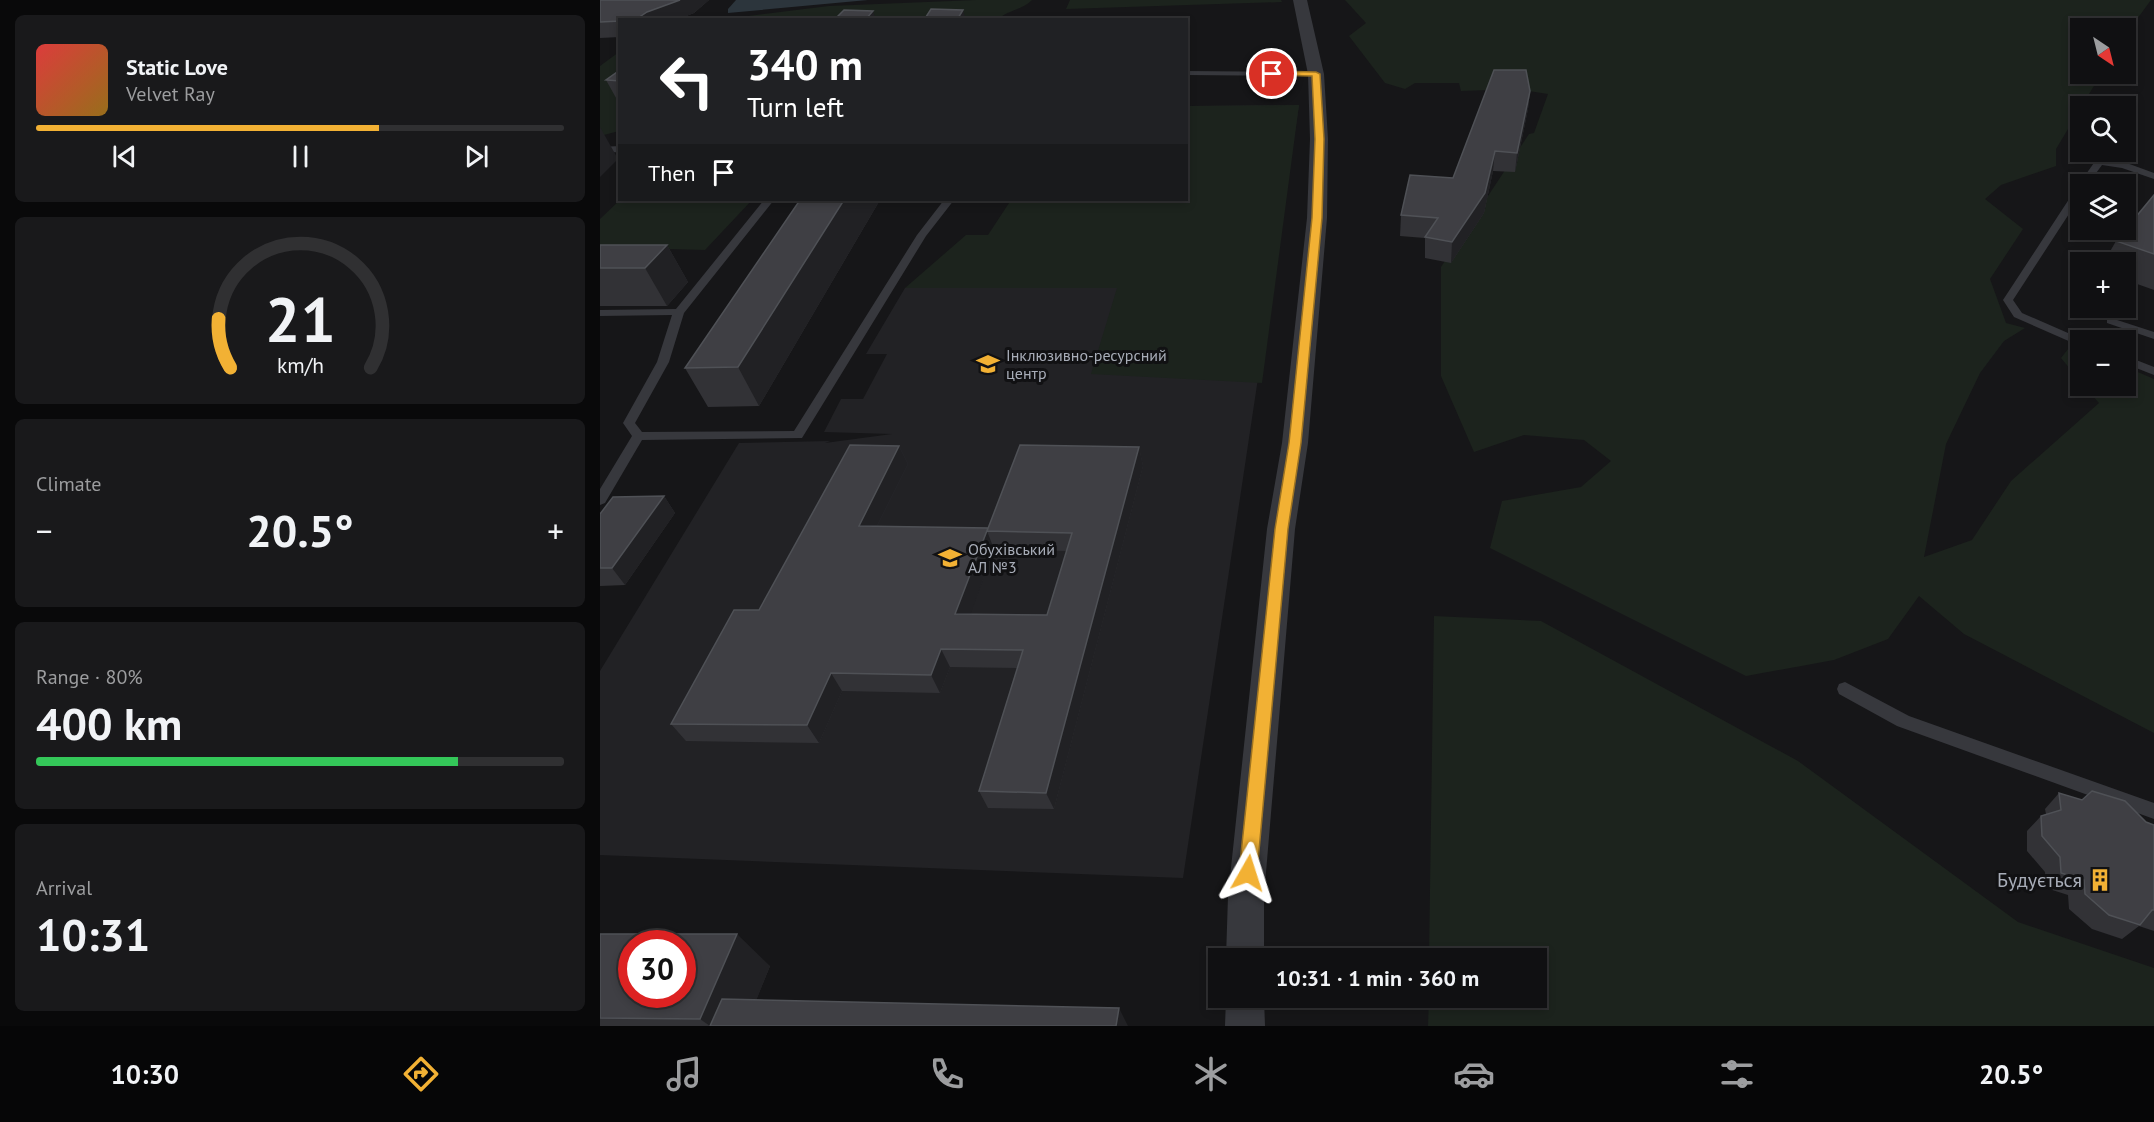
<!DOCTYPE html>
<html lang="en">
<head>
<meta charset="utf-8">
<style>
  :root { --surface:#101012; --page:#19191b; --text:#f1f3f6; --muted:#9c9d9f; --line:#303032; --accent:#f2b134 }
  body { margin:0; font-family:"PT Sans",sans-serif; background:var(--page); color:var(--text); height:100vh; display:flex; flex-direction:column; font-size:22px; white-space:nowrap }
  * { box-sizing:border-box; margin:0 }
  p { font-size:20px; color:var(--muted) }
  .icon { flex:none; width:33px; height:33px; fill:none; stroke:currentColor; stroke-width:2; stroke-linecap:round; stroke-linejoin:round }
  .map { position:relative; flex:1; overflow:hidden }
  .drawer { display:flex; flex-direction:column; gap:15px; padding:15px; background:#09090a; width:600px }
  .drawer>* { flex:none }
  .guide { position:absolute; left:18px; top:18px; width:570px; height:183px; border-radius:0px; box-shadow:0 3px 9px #0003,0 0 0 2px var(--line); background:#202124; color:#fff; overflow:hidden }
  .needle { width:39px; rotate:145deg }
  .tools { position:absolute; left:1470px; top:18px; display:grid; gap:12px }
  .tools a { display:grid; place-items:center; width:66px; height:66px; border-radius:0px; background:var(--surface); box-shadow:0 3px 9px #0003,0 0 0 2px var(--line); font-size:30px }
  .speed { position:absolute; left:18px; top:930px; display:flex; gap:12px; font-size:30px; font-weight:700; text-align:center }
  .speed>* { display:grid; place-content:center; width:78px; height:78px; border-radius:50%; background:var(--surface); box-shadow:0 3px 9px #0003,0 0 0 2px var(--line); line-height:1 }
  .speed .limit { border:9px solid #d22; background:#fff; color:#111 }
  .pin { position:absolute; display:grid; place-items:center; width:51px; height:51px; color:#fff; margin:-26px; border:3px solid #fff; border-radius:50%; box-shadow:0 2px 6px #0007 }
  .me { position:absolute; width:66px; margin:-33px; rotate:6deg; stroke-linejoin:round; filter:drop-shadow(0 0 4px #0008) }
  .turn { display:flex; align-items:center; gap:21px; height:126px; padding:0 30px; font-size:27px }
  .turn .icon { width:78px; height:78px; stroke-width:2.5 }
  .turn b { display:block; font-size:42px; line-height:51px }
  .then { display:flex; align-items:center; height:57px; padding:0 30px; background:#0003; gap:12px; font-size:22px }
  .big { font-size:45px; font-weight:700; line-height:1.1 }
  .drawer .widget { flex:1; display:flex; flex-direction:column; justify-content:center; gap:9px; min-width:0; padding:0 21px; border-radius:9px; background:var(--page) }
  .drawer .dial { align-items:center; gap:0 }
  .dial svg { height:156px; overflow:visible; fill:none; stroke:var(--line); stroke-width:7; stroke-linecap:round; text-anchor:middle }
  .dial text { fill:var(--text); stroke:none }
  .song { display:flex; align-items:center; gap:18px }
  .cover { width:72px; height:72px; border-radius:9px; background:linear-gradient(135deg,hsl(0 70% 55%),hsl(40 70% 35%)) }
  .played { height:6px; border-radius:3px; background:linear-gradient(90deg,var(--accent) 65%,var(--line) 65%) }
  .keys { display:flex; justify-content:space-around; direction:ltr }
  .heat { display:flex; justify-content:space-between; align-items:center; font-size:33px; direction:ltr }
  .charge { height:9px; border-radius:4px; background:linear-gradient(90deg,#34c759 80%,var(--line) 0) }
  .trip { position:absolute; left:608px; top:948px; width:339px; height:60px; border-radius:0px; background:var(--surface); box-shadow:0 3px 9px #0003,0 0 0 2px var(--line); font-weight:700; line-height:60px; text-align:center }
  .dock { display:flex; height:96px; justify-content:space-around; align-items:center; background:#060607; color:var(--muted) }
  .dock .icon { width:42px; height:42px }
  .dock .active { color:var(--accent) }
  .dock b { font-size:27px; color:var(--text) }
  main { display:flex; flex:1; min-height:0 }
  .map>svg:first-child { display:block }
</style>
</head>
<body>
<main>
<section class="drawer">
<div class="widget">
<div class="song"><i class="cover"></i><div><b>Static Love</b><p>Velvet Ray</p></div></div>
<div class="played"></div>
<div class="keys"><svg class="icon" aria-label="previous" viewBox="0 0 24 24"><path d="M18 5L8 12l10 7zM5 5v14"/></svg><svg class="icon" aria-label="pause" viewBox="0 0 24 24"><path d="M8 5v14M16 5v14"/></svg><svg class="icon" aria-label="next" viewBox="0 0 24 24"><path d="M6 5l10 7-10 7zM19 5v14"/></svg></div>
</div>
<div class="widget dial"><svg viewBox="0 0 100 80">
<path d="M14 69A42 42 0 1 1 86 69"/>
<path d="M14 69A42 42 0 0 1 8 44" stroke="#f2b134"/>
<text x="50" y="56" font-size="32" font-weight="700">21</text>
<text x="50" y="72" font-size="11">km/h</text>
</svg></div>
<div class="widget"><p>Climate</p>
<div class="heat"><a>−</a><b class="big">20.5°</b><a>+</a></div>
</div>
<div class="widget"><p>Range · 80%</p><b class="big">400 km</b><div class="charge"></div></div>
<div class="widget"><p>Arrival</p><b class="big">10:31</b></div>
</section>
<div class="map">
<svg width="1554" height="1026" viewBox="0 0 1554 1026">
  <rect width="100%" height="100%" fill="#161618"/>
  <!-- built -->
  <path fill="#222225" d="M699,105L583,878L0,855V671L139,443L230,441L225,443L292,434L224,432L241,399H263L287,354H266L305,288H376L586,200L587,106Z"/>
  <!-- green -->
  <path fill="#1c231d" d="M376,0H432C422,10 408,10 398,19L112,20L119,16L132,18L229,6Z
    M470,0H681L682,2L466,9Z
    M745,0H1551L1526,34V28H1480V74H1501L1456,149V166L1401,185L1385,199L1423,229L1390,279L1406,323L1425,328L1404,341L1380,373L1346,444L1324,557L1372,540L1411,481L1499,403L1484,386H1526V367L1554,379V733L1364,634L1319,596L1288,639L1234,660L1146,676L890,548L902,501L981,487L1011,461L984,440L924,435L874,452L841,376V267L929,134L934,133L948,94L917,89L861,91L859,83H815L805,89L785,83L749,36L766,23Z
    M19,52V131L0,136V66Z
    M699,105L662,383L491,374L517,288H305L366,235H388L411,200H586L587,106Z
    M20,200H152L105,250L0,247V219Z
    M1472,344L1480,348V381L1461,358Z
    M834,616L941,621L1198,761L1418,922L1554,968V1026H828L829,998H936V958H829Z"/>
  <!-- water -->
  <path fill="#2c353c" d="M136,0H268L128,13V9Z"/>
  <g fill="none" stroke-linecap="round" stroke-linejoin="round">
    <!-- lane -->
    <path fill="#37383d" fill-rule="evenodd" d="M586,71L716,72L720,74L716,76L586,75Z
      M20,146V152L0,153V147Z
      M1499,159L1524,162L1554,173V179L1522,168L1502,165L1488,184L1480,186L1479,184L1496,160Z
      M1480,187V197L1413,300L1422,313L1484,340H1480V346L1414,317L1403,300L1475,190Z
      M164,200H174L84,313L69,362L35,423L42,432L194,431L317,235L344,200H354L326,236L202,438L42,440L5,503L0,505V489L32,436L23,423L57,362L72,315L0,316V310L76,309Z
      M1511,318L1554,332V339L1507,323V319Z
      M1526,356L1554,367V375L1526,364Z
      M1245,682L1309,716L1554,803V819L1297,726L1239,694L1237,689L1239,684Z"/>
    <!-- street -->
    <path fill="#37383d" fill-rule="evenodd" d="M693,0H707L724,74L728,139L727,218L708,443L695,529L664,896V958H626L628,896L667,529L682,443L707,218L710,139L708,74Z
      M626,998H664L665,1026H625Z"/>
  </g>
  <!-- wall -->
  <path fill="#323236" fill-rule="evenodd" d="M0,0H109L94,13L76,20H20V37L0,38Z
    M20,70V105L6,80Z
    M930,91L928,109L915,172L893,171L884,213L851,263L825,258V238L800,236L801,215L853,178Z
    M1554,195V290L1526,280V262H1504L1516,241Z
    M200,200H280L159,406L108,407L85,368Z
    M0,245H67L88,282L67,306H0Z
    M299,446L308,464L277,526L388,528L539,447L543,466L454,809L388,808L379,791L417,668L350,667L340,693L242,691L219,743L86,741L71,724L159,610ZM394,549L467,551L447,615L370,614Z
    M64,496L75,513L25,585L0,586V514Z
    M1459,793L1554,825V931L1539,926L1522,939L1492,929L1469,909L1468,895L1446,888L1445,872L1427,851V831L1441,816L1446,814L1445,809Z
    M0,934L170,966L156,1000L528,1026H0Z"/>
  <!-- shaded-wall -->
  <path fill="#212124" d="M80,0H109L94,13L76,20H35L47,12Z
    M363,10L366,20H357Z
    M273,11L276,20H265Z
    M930,91L928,109L915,172L917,153Z
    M0,127L18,159L0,177Z
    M895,151L893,171L884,213L851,263L852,242Z
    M244,200H280L159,406L138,367Z
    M67,245L88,282L67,306L45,268Z
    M299,446L308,464L268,544L259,526Z
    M539,447L543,466L454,809L446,793Z
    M64,496L75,513L25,585L12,568Z
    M388,528L387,531L394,549L364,632L355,614Z
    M341,649L350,667L340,693L331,675Z
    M231,673L242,691L219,743L207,725Z
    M137,934L170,966L146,1026H110L100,1019Z
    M519,1008L528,1026H516Z"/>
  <!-- building -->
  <path fill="#3f3f44" stroke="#4f5156" stroke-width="1.5" fill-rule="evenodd" d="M0,0H80L47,12L35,20H20V21L0,22Z
    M331,9L363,10L357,20H324Z
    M244,10L273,11L265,20H234Z
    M20,70V81L6,80Z
    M894,70H926L930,91L917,153L895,151L885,193L852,242L825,237L838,218L801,215L810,175L853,178Z
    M1554,195V254L1516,241Z
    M200,200H244L138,367L85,368Z
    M0,245H67L45,268H0Z
    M250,445L299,446L259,526L388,528L355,614L447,615L472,533L387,531L420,445L539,447L446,793L379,791L423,650L341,649L331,675L231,673L207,725L71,724L134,610H159Z
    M64,496L12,568H0V514L13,497Z
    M1492,791L1525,801L1546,822L1554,825V910H1552L1540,925L1509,915L1485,894L1484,880L1461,873L1460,857L1442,836L1441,816L1461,810L1459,793L1482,800Z
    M0,934H137L100,1019L0,1018ZM32,944H82V994H32Z
    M122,999L519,1008L516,1026H110Z"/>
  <!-- route -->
  <path fill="#f2b134" stroke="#9d7322" stroke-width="1.5" d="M672,71L716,72L720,74L724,139L722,218L701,443L688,529L657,873L654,880L648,882L642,880L639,873L675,529L689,443L712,218L715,139L712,76L670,75Z"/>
  <!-- icons -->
  <defs>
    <g id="school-bare" transform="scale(1.8)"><path d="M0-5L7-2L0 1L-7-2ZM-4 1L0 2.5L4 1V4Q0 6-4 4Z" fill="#f2b134" stroke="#111113" stroke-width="2.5" paint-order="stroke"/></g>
    <g id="building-bare" transform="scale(1.8)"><path d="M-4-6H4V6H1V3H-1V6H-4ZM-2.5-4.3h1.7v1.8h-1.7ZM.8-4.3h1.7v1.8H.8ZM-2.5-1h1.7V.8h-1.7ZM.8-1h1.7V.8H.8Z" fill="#f2b134" stroke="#111113" stroke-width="2.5" paint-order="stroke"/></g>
  </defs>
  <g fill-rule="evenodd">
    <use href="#school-bare" x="388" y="364"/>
    <use href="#school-bare" x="350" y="558"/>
    <use href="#building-bare" x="1500" y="880"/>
  </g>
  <g text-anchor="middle" stroke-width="6" stroke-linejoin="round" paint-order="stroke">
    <!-- poi labels -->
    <g font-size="16" fill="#a8adb8" stroke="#111113" text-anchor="start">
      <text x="406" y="361">Інклюзивно-ресурсний<tspan x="406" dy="18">центр</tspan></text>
      <text x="368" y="555">Обухівський<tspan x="368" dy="18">АЛ №3</tspan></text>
    </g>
    <!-- near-poi labels -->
    <g font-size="20" fill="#a8adb8" stroke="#111113" text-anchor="end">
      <text x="1482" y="887">Будується</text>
    </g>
  </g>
</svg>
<div class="tools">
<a><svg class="needle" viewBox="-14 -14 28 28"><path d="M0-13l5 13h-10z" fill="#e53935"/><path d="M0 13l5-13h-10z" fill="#9c9d9f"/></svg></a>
<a><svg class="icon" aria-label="search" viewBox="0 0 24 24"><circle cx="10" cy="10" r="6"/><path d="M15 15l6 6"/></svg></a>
<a><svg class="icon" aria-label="layers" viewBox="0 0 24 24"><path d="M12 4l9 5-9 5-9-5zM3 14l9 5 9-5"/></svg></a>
<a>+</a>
<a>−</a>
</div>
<div class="speed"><div class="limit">30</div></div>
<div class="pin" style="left:672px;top:74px;background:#d93025"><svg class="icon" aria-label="arrive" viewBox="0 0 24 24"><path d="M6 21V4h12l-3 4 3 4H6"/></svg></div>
<svg class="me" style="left:648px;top:873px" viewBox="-20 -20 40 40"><path d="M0-17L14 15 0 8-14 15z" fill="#f2b134" stroke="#fff" stroke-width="4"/></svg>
<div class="trip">10:31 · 1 min · 360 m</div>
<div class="guide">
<div class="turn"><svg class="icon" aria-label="left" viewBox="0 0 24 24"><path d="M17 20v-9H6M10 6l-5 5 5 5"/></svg><div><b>340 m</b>Turn left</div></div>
<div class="then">Then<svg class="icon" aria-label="arrive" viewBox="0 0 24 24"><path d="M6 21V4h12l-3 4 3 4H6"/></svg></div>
</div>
</div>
</main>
<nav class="dock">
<b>10:30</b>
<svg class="icon active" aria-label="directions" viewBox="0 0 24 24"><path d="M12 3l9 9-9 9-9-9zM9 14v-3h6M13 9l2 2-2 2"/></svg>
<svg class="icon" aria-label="music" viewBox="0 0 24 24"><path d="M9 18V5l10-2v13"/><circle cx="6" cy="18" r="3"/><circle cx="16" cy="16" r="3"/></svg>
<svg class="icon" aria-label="phone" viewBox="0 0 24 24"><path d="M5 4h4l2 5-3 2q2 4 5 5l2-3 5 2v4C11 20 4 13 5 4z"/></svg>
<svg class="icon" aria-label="climate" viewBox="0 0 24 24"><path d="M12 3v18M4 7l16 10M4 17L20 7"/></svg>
<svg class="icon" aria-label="car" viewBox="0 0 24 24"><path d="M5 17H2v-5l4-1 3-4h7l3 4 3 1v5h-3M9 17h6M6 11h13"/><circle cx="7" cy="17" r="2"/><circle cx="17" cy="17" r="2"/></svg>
<svg class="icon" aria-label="filters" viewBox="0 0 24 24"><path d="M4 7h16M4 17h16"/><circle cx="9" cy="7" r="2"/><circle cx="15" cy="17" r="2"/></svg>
<b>20.5°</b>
</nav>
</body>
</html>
